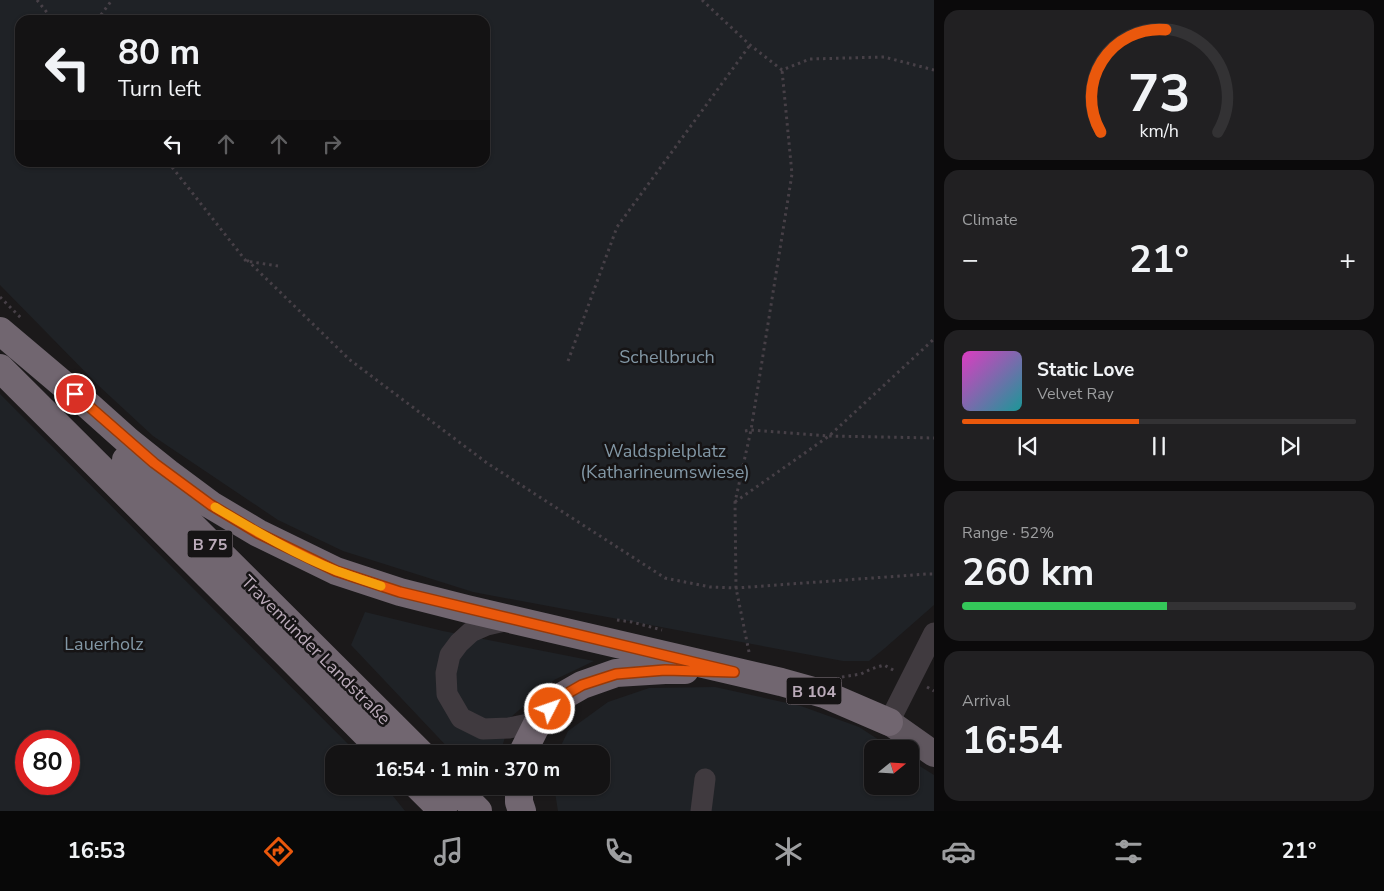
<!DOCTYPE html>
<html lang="en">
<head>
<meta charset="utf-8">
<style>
  :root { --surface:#141314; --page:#212022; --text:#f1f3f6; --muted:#9d9ea0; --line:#333234; --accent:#ea580c }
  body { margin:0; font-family:"Nunito Sans",sans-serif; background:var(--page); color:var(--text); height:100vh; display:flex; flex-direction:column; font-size:19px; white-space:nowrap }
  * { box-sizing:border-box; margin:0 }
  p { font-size:16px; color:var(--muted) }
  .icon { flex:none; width:28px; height:28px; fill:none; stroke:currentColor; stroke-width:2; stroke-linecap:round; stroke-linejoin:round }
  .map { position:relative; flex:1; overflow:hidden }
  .drawer { display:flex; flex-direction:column; gap:10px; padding:10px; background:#0b0a0b; width:450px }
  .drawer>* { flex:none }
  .guide { position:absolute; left:15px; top:15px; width:475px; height:152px; border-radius:15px; box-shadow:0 1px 4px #0004,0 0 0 1px var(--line); background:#141314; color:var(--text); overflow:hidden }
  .needle { width:32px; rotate:72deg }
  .controls { position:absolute; left:864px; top:740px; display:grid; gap:10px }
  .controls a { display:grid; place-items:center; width:55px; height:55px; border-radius:10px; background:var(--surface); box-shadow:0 1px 4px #0004,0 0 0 1px var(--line); font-size:25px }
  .speed { position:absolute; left:15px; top:730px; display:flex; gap:10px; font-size:25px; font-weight:700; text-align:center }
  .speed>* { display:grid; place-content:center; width:65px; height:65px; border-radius:50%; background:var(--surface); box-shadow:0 1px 4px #0004,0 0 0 1px var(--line); line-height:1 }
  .speed .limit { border:8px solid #d22; background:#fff; color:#111 }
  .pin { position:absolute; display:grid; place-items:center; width:42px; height:42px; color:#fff; margin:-21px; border:2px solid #fff; border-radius:50%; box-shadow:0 1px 5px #0007 }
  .me { position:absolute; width:55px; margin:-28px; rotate:49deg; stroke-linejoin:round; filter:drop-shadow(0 0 4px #0008) }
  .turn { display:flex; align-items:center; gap:18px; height:105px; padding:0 20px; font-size:22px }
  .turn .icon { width:65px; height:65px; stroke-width:2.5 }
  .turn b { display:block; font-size:35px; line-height:42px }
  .lanes { display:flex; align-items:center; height:48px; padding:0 20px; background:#0003; justify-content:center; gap:25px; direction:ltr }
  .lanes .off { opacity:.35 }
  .big { font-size:38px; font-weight:700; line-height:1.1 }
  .drawer .card { flex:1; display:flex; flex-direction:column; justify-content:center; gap:8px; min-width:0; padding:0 18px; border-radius:15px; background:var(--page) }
  .drawer .dial { align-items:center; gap:0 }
  .dial svg { height:130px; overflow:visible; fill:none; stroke:var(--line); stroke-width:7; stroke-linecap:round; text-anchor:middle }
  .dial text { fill:var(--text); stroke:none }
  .song { display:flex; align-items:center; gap:15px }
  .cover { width:60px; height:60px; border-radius:8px; background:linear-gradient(135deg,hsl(310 70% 55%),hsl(180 70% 35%)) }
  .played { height:5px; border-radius:2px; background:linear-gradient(90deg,var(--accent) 45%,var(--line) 45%) }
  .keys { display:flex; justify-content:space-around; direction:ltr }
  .heat { display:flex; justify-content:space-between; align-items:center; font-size:28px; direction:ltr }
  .charge { height:8px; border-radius:4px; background:linear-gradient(90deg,#34c759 52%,var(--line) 0) }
  .trip { position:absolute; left:325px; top:745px; width:285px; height:50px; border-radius:15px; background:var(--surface); box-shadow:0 1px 4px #0004,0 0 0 1px var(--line); font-weight:700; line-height:50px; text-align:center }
  .menu { display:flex; height:80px; justify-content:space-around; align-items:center; background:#080808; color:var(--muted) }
  .menu .icon { width:35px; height:35px }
  .menu .on { color:var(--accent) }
  .menu b { font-size:22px; color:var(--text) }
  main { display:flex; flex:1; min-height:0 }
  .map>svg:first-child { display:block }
</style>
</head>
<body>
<main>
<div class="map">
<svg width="934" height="811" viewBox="0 0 934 811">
  <rect width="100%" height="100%" fill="#1b191a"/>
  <!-- green -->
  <path fill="#1f2226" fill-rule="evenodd" d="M0,0H934V605L885,648L869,661H843L473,592L343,551L278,520L153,436L99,386L0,285ZM20,20H485V162H20Z
    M0,394L358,754H334V786H385L405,811H0ZM26,741H69V784H26Z
    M365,612L443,631L594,661L554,680L511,717L500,754H454L351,645Z
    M715,687L801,706L859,727L893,749H872V786H910V760L934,775V811H558L554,786H601V754H557L568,731L608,702L649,688Z"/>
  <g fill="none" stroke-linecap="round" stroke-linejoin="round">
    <!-- path -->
    <path stroke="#474047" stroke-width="3" stroke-dasharray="2.5 4" stroke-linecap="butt" d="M37,0L53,20
      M702,0L750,45L782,70L810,59L884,57L934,70
      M97,20L112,0
      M168,162L246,261L278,266
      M247,260L350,360L487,463L665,578L710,587L736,588L927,574H934
      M0,297L21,318
      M568,361L617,227L750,45
      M745,431L751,430L829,436L934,438
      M735,502L829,436L934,339
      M617,620L632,622L662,630
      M749,652L736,588L735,502L751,430L792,174L782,70
      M842,677L861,674L871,669L884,665L895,671
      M927,687L934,691"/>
    <!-- minor -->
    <path stroke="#403a3f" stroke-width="21" d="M509,620L487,625L471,632L459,643L450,655L446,673L447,694L461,718L483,729L509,728L538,722
      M889,722L934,633
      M701,811L705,779"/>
    <!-- major -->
    <path stroke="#5f565e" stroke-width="26" d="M889,722L934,754"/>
    <!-- highway -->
    <path stroke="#716670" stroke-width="28" d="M0,331L90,407L128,441L168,473L211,505L258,533L336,571L400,592L467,609L781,682L824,694L889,722
      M0,368L286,653L386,754
      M126,460L421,754
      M522,754L538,722L561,697L582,685L616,673L665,670H685
      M418,786L443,811
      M453,786L478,811
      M519,786V802L522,811"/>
  </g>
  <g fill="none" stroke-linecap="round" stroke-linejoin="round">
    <!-- route casing -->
    <g stroke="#983908" stroke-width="12">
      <path id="route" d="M75,394L154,463L211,505L258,533L336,571L400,592L734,672L665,670L616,674L582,685L561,697L550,709"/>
    </g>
    <!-- route -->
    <use href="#route" stroke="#ea580c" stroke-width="9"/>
    <!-- slow -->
    <path stroke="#f59e0b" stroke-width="9" d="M215,507C254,530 294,554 337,571C351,576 366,581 381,586"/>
  </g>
  <g text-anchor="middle" stroke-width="5" stroke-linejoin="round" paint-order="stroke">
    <!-- shield labels -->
    <g fill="#161415" stroke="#8a7e88" stroke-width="1">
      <rect x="187.5" y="530.5" width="45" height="27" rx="4"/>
      <rect x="786.5" y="677.5" width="55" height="27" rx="4"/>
    </g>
    <g font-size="16" font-weight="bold" fill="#bbabba">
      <text x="210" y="550">B 75</text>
      <text x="814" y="697">B 104</text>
    </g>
    <!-- park labels -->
    <g font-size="18" fill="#8297a5" stroke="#161415">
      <text x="667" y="363">Schellbruch</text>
      <text x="665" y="457">Waldspielplatz<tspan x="665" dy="21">(Katharineumswiese)</tspan></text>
      <text x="104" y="650">Lauerholz</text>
    </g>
    <!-- street labels -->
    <g font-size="18" fill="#bbabba" stroke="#161415">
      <text transform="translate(316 650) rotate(45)" y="6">Travemünder Landstraße</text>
    </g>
  </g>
</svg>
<div class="controls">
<a><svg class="needle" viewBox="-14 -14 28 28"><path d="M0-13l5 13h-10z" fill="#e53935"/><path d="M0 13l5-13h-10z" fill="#9d9ea0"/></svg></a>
</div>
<div class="speed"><div class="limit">80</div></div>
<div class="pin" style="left:75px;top:394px;background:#d93025"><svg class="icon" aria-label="arrive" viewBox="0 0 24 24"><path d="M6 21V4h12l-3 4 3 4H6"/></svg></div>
<svg class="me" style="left:550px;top:709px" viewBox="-20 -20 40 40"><circle r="17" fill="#ea580c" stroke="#fff" stroke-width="3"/><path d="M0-11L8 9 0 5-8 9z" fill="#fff"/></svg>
<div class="trip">16:54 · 1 min · 370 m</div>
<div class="guide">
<div class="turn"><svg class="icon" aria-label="left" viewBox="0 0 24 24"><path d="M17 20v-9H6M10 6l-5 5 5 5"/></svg><div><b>80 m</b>Turn left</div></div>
<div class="lanes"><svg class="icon" aria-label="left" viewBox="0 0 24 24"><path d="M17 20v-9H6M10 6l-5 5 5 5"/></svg><svg class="icon off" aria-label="ahead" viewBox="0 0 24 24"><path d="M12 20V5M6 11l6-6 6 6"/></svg><svg class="icon off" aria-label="ahead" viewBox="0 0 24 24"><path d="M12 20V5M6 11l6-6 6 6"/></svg><svg class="icon off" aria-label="right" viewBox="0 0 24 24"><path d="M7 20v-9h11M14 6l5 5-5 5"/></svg></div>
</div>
</div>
<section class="drawer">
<div class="card dial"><svg viewBox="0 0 100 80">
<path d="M14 69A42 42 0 1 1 86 69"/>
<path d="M14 69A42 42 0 0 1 54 6" stroke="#ea580c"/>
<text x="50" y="56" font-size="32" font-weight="700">73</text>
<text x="50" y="72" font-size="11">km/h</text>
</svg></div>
<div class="card"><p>Climate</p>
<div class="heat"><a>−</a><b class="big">21°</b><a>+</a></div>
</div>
<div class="card">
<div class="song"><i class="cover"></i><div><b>Static Love</b><p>Velvet Ray</p></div></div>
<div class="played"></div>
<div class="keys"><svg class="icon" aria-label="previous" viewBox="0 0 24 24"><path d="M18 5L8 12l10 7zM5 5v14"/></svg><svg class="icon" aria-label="pause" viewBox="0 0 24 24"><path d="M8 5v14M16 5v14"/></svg><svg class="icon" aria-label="next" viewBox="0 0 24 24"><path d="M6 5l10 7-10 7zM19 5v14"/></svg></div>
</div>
<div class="card"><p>Range · 52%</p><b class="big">260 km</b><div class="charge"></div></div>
<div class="card"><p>Arrival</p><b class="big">16:54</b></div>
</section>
</main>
<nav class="menu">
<b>16:53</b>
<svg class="icon on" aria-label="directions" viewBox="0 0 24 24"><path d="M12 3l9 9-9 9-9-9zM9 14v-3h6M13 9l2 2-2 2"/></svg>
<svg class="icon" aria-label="music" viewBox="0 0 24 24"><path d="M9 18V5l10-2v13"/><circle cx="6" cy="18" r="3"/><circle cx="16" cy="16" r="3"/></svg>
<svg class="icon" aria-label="phone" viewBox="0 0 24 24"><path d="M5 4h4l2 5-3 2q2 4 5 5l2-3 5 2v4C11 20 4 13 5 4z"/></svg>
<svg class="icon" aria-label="climate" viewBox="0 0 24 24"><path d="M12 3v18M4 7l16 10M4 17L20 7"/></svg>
<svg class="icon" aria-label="car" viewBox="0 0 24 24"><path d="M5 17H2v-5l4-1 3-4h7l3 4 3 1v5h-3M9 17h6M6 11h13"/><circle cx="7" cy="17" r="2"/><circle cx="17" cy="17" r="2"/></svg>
<svg class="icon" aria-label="filters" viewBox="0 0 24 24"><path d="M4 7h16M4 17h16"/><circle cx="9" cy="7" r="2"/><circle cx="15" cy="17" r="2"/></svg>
<b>21°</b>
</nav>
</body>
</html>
